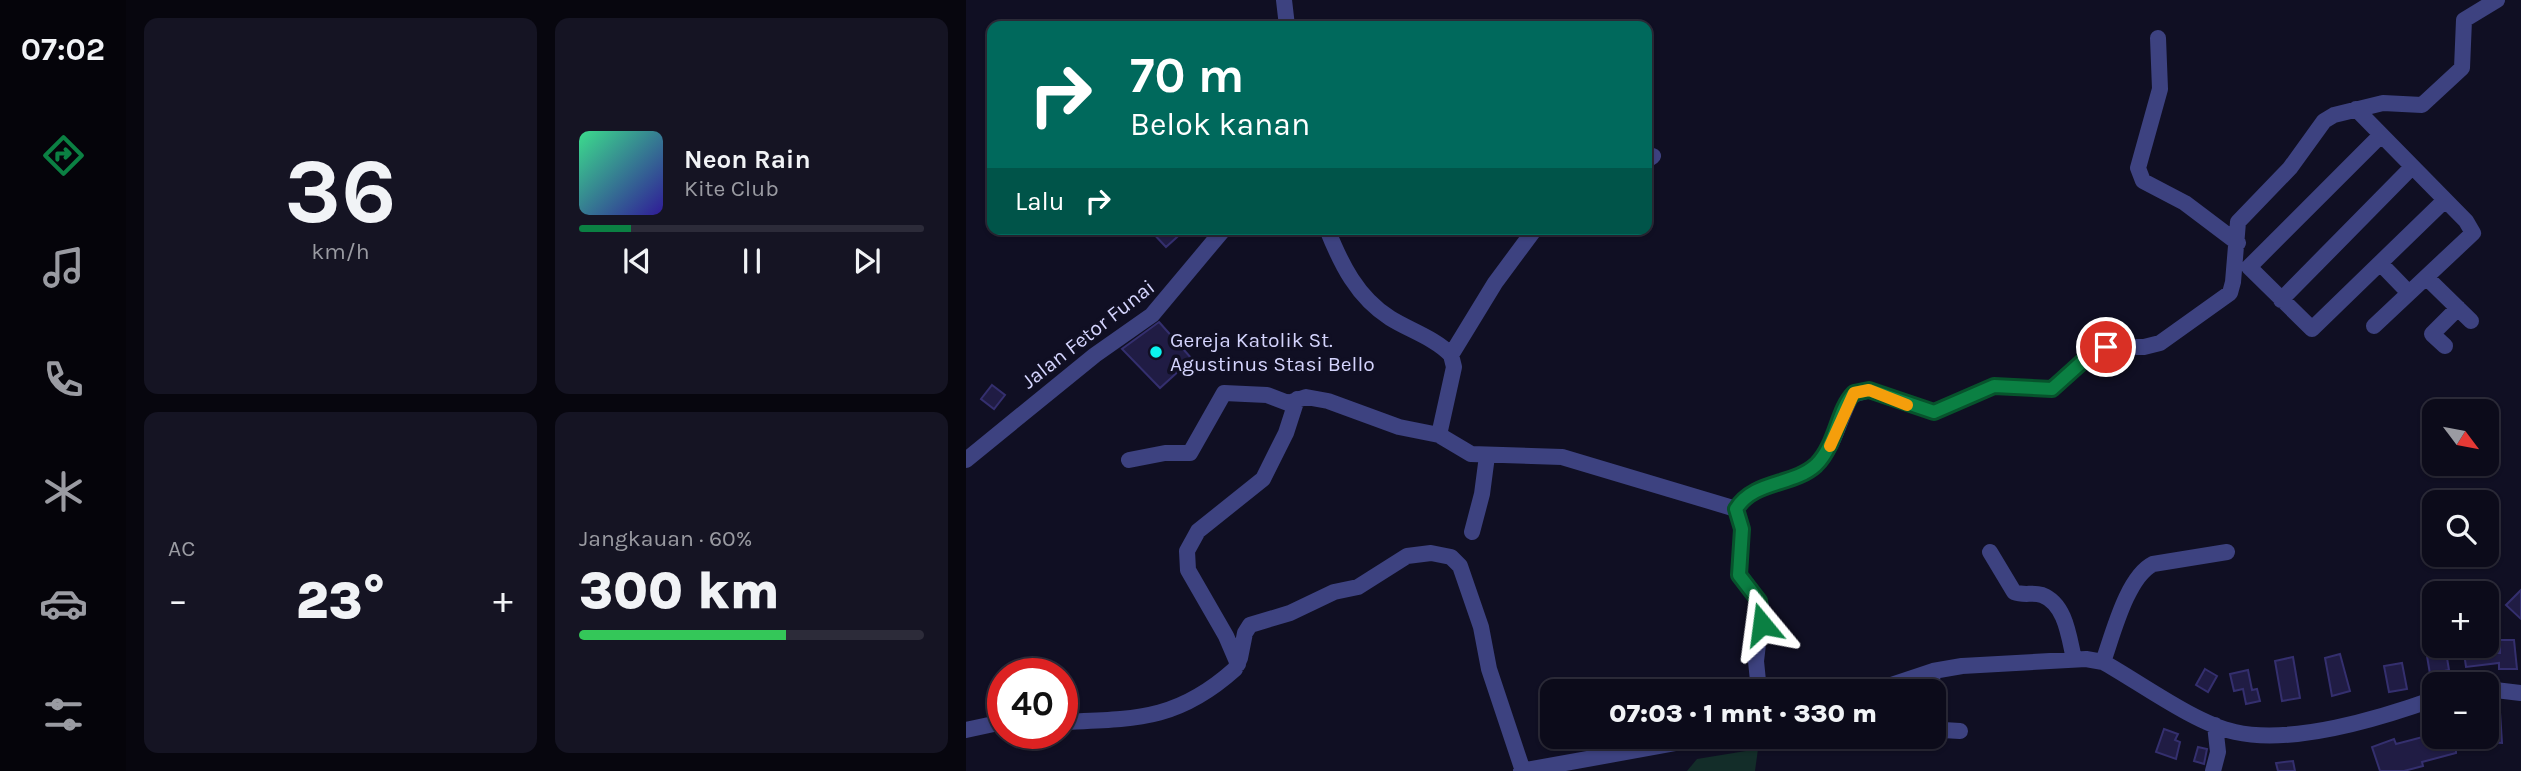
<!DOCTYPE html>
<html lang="id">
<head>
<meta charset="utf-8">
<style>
  :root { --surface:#0c0b1a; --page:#151423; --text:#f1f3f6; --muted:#9a9ba2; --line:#2c2b39; --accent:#0b8043 }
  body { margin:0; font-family:Karla,sans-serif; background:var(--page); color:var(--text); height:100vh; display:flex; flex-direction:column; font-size:26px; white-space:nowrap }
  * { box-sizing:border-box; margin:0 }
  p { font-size:23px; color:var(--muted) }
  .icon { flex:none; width:38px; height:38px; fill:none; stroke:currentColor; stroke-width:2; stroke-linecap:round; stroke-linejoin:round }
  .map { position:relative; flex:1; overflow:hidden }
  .details { display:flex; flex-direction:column; gap:18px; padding:18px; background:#07060e; width:840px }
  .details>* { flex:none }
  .guide { position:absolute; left:21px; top:21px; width:665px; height:214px; border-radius:14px; box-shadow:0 2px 5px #0004,0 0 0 2px var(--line); background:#00695c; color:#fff; overflow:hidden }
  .needle { width:46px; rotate:122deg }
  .controls { position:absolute; left:1456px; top:399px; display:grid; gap:14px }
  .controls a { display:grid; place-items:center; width:77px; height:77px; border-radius:14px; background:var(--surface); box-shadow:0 2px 5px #0004,0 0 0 2px var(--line); font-size:35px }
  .speed { position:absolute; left:21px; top:658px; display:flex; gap:14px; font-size:35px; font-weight:700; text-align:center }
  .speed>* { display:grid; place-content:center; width:91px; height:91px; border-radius:50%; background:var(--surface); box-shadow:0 2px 5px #0004,0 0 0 2px var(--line); line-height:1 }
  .speed .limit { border:10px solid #d22; background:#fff; color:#111 }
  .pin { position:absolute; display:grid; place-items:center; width:60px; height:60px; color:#fff; margin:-30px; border:4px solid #fff; border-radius:50%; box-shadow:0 2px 7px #0007 }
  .me { position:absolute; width:77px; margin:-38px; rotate:344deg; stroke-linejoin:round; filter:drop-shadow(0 0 5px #0008) }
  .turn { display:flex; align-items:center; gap:24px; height:147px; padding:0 28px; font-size:32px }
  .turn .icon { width:91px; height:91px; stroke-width:2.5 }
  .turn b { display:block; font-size:49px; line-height:60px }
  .then { display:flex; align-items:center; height:66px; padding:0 28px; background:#0003; gap:14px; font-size:26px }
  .big { font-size:52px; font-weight:800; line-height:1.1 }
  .details .widget { flex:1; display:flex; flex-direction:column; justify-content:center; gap:10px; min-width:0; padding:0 24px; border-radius:14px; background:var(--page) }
  .details .dial { align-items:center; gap:0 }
  .dial b { font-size:91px; line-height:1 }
  .song { display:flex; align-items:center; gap:21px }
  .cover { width:84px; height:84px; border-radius:10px; background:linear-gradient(135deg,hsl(150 70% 55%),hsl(250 70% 35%)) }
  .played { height:7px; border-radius:4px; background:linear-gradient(90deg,var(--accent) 15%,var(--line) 15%) }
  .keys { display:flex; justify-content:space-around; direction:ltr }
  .heat { display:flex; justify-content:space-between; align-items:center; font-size:38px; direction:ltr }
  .charge { height:10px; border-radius:5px; background:linear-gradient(90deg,#34c759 60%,var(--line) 0) }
  .details .tiles { flex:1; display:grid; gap:18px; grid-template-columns:repeat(2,1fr) }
  .trip { position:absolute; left:574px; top:679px; width:406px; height:70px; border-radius:14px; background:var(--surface); box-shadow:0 2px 5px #0004,0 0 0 2px var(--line); font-weight:800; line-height:70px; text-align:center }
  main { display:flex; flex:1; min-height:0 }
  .tabs { display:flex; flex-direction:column; width:126px; justify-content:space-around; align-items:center; background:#05040a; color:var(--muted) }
  .tabs .icon { width:49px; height:49px }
  .tabs .active { color:var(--accent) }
  .tabs b { font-size:32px; color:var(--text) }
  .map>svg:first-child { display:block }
</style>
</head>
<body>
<main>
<nav class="tabs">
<b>07:02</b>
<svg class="icon active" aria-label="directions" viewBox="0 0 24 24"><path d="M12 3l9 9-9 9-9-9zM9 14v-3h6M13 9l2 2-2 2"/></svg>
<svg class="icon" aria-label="music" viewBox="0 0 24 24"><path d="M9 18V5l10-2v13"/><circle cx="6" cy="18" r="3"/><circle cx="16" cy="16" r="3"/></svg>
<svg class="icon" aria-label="phone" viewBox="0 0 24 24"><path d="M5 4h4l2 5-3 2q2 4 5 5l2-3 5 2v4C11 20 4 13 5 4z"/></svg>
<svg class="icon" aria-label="climate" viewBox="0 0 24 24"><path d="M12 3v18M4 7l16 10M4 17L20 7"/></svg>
<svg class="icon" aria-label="car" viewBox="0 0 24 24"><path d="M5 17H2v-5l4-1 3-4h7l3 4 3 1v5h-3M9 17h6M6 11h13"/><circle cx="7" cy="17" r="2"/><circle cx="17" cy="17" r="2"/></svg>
<svg class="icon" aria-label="filters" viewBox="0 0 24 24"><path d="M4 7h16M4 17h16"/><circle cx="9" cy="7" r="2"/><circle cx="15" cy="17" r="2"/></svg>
</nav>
<section class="details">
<div class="tiles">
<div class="widget dial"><b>36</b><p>km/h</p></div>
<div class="widget">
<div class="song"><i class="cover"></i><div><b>Neon Rain</b><p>Kite Club</p></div></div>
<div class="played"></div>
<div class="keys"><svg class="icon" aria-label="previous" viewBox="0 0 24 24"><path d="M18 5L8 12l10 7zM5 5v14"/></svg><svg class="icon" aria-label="pause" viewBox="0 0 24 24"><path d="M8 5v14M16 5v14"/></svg><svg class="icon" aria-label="next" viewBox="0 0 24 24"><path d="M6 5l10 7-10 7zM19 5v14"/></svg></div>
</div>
<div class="widget"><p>AC</p>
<div class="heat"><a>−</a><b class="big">23°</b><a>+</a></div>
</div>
<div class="widget"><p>Jangkauan · 60%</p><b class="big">300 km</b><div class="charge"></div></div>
</div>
</section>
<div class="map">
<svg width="1555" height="771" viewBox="0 0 1555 771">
  <rect width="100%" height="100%" fill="#100f23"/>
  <!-- green -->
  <path fill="#132d29" d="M792,749L789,771H721L731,759Z"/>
  <!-- building -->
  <path fill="#201c44" stroke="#342f6e" stroke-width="2" d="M183,229H220L200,247Z
    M193,322L226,359L194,388L156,349Z
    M26,385L39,395L28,409L15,399Z
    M1555,590V619L1540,605Z
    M1468,636V646H1479L1483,670L1464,674L1458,638Z
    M1534,640H1548L1551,669H1533V663L1500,667L1497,646H1516L1517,653H1534Z
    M1374,654L1384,691L1366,696L1359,658Z
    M1327,657L1334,698L1316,701L1309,661Z
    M1436,663L1441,689L1423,692L1418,666Z
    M1239,669L1251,676L1242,692L1230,685Z
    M1282,670L1286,690L1291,689L1294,701L1280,704L1277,689L1268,691L1264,674Z
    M1534,712L1536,743L1522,742L1490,750V753L1456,762L1457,766L1438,771H1414L1406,747L1428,739L1430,744L1468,734V737H1521V714Z
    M1198,729L1212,734L1209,740L1214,742L1210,759L1190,752Z
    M1232,747L1241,749L1238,764L1228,761Z
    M1327,761L1329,771H1312L1310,763Z"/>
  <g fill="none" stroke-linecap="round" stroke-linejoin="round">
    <!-- minor -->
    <path stroke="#3d4280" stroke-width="16" d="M318,0L321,26
      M1192,38L1194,89L1172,168L1177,181L1219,203L1272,243
      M1390,109L1500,221L1507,233L1408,326
      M1415,135L1283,267L1346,329L1479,200
      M681,160L687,156
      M361,229C375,264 391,297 424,318C443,330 469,338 485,355L488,367L473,435
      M1414,263L1443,293
      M1460,277L1505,321
      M1315,300L1446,167
      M1479,346L1466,334L1492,308
      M485,355L529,283L569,229
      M0,460L129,355L186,315L258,229
      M163,460L199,453H224L258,393L301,395L322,403L340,397L362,401L433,427L473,435L505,454L596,457L770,509
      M506,532L516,494L521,456
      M1024,552L1048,592C1058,596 1066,592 1076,595C1100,604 1103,638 1108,659
      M1137,662C1147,634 1161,577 1187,564L1261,552
      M272,664L260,636L222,570L221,551L232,531L297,479L320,433L331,399
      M1521,689L1555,693
      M793,691L790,661L796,610L793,601L773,574L776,529L770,509C788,480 828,486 851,464C870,444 873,418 886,395L903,390L968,412L1028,386L1086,389L1126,353L1140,347H1178L1194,343L1264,293L1267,282L1272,222L1324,168L1358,121L1368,115L1417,103L1456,105L1496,68L1498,20L1531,0
      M907,691L967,671L996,666L1120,659L1137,662C1173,682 1230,724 1269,732C1326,745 1415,718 1468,699
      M965,691L967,671
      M96,722C169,719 211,721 269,669L274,658L279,633L284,625L324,613L368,592L392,587L441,556L465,553L485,557L494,566L515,627L523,669L557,771
      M968,722L977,730L994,731
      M0,730L37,722
      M555,771L743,737
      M1247,771L1252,752L1249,725"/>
  </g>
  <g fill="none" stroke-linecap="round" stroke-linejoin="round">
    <!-- route casing -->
    <g stroke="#07532c" stroke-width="18">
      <path id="route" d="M796,624L793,601L773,575L776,529L770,509C788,480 827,486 850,465C871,444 871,410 888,393L903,390L968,412L1028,386L1086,389L1126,353L1140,347"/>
    </g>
    <!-- route -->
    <use href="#route" stroke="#0b8043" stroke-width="12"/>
    <!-- slow -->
    <path stroke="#f59e0b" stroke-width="12" d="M864,446L888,393L903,390L941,405"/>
  </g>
  <!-- markers -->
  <circle fill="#0bf2ee" stroke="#100f23" stroke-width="2.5" cx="190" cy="352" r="7"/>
  <g text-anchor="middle" stroke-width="7" stroke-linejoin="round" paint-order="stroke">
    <!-- street labels -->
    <g font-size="21" fill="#d4d4fd" stroke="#100f23">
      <text transform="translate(122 334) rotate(-38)" y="7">Jalan Fetor Funai</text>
    </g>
    <!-- poi labels -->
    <g font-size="21" fill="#d4d4fd" stroke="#100f23" text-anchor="start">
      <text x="204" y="347">Gereja Katolik St.<tspan x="204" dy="24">Agustinus Stasi Bello</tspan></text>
    </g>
  </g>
</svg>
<div class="controls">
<a><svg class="needle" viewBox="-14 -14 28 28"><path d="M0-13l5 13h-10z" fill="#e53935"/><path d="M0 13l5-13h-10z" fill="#9a9ba2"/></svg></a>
<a><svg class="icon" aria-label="search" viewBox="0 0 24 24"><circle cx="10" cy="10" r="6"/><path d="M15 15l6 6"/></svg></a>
<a>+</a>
<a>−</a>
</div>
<div class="speed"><div class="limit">40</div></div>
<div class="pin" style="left:1140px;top:347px;background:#d93025"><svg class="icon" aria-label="arrive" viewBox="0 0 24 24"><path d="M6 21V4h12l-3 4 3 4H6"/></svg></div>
<svg class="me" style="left:796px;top:624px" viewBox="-20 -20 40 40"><path d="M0-17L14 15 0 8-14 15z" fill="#0b8043" stroke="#fff" stroke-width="4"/></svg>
<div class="trip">07:03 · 1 mnt · 330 m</div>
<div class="guide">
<div class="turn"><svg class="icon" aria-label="right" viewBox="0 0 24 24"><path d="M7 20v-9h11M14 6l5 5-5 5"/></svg><div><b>70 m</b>Belok kanan</div></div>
<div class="then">Lalu<svg class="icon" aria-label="right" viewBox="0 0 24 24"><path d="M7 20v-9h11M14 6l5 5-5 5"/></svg></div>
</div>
</div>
</main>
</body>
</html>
